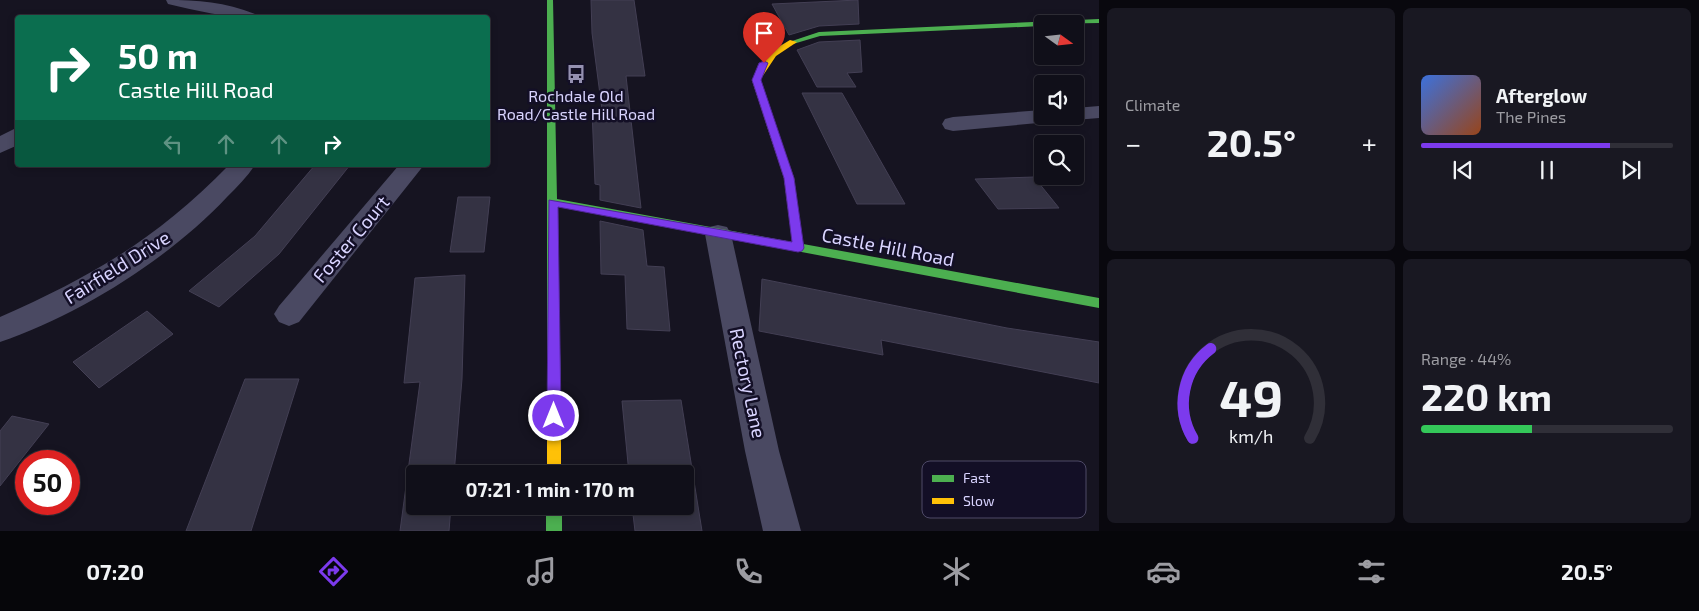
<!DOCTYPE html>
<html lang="en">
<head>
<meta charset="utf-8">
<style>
  :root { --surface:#100f19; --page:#191822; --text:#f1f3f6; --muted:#9c9ca2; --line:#302f38; --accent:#7c3aed }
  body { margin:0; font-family:"Exo 2",sans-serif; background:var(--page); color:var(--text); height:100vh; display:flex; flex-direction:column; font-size:19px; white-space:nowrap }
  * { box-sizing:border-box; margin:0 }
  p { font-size:16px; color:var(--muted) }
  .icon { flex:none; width:28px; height:28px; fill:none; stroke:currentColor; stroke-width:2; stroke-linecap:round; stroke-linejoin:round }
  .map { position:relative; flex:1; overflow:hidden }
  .sheet { display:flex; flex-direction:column; gap:8px; padding:8px; background:#09080e; width:600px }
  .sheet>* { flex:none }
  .hud { position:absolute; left:15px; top:15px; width:475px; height:152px; border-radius:5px; box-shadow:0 2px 8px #0003,0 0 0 1px var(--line); background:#0b6e4f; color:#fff; overflow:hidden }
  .needle { width:32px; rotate:105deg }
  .controls { position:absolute; left:1034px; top:15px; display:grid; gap:10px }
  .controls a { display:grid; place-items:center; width:50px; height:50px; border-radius:5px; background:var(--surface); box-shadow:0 2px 8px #0003,0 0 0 1px var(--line); font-size:25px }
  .speed { position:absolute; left:15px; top:450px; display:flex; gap:10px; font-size:25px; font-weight:700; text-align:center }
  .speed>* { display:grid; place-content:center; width:65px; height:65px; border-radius:50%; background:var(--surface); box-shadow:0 2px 8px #0003,0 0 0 1px var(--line); line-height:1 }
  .speed .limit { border:8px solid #d22; background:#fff; color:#111 }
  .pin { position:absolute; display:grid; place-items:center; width:42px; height:42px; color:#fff; margin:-51px -21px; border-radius:50% 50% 50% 0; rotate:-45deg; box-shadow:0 0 5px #0007 }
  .pin .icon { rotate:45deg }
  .me { position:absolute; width:55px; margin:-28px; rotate:0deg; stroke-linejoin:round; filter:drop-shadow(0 0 4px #0008) }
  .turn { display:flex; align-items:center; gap:18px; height:105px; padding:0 20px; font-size:22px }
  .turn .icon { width:65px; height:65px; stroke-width:2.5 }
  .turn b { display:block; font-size:35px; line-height:42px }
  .lanes { display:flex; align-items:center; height:48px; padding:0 20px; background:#0003; justify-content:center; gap:25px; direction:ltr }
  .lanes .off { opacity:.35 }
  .big { font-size:38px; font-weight:700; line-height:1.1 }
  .sheet .widget { flex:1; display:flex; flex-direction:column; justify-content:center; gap:8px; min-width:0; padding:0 18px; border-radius:8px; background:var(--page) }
  .sheet .dial { align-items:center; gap:0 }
  .dial svg { height:130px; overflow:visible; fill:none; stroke:var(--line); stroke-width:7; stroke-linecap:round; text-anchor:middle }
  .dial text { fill:var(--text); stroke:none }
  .song { display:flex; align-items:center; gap:15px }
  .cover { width:60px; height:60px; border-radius:8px; background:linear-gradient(135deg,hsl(220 70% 55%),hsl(20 70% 35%)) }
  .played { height:5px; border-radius:2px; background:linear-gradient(90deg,var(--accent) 75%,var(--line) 75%) }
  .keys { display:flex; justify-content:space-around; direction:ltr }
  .heat { display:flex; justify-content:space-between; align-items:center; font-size:28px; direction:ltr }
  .charge { height:8px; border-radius:4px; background:linear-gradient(90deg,#34c759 44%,var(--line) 0) }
  .sheet .tiles { flex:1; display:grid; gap:8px; grid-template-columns:repeat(2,1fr) }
  .trip { position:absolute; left:406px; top:465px; width:288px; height:50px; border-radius:5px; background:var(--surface); box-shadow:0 2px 8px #0003,0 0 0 1px var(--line); font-weight:700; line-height:50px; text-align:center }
  .tabs { display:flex; height:80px; justify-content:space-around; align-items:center; background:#06060a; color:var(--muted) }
  .tabs .icon { width:35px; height:35px }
  .tabs .selected { color:var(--accent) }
  .tabs b { font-size:22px; color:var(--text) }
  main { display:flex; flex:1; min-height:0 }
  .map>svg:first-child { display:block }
</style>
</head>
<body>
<main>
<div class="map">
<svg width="1099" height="531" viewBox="0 0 1099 531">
  <rect width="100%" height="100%" fill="#161421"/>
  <!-- building -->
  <path fill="#343243" stroke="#433f54" d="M591,0H634L645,76H626L641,208L600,200V185L595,184L592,110H602L592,33Z
    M858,0L859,24L819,26L789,35L772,4Z
    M860,40L862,72L847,73L856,87H817L797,50L819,42Z
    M802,93H842L905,204H857Z
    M315,165H350L279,254L219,307L189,291L255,236Z
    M1034,177L1059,208L998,209L975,179Z
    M458,197H490L484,252H450Z
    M600,221L643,230L647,266L664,267L670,331L627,329L625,275L601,274Z
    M465,275L462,379L454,474H415V506H451L449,531H400L420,382L404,383L415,278Z
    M762,279L1007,328L1099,342V383L881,340L883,355L759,331Z
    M147,311L173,334L99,388L73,362Z
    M245,379H299L251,531H186Z
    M681,400L702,531H635L632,506H685V474H629L622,401Z
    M12,416L49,424L0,486V431Z"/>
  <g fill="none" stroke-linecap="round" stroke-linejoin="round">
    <!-- street -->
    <path fill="#4a4962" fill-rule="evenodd" d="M166,0C198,0 225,2 255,14L258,18C228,18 197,11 168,4Z
      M1099,106V118L1075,120L1066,116H1075V108Z
      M1042,110V116H1060L1057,121L1049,122L953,131L945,129L942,124L945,119L953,117Z
      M18,127V145L0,153V136Z
      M229,165H255C247,177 237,187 227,197C170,258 80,315 0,342V317C93,276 158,238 229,165Z
      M399,165H424L299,322L289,326L279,322L274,314L279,306Z
      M718,225L727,227L731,234L779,451L801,531H763L745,451L705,234L709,227Z"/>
    <!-- fast -->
    <path fill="#4caf50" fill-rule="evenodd" d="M547,0H553L557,199L1099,298V308L557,206L561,400L559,404L554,406L549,404L547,400Z
      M1099,19V23L1042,24V26L820,36L793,44L789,42L819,32Z
      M546,506H562V531H546Z"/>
    <!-- slow -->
    <path fill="#ffc107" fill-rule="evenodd" d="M790,40L797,42L776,56L760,80L794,178L803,248L798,252L793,248L784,178L752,80L770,52Z
      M554,394L559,396L561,400V474H547V400L549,396Z"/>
  </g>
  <!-- route -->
  <path fill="#7c3aed" stroke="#51269a" d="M764,61L768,63L761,80L794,178L804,248L802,251L798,252L558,207L561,416L559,420L554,422L549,420L547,416L549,200L792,242L784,178L752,80L759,63Z"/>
  <!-- icons -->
  <defs>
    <g id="bus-bare" transform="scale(1.5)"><path d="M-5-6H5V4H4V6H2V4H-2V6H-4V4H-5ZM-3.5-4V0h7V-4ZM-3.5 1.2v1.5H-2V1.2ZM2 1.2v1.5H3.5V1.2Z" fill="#9591b1" stroke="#130f26" stroke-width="2.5" paint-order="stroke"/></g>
  </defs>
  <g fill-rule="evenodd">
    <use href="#bus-bare" x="576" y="74"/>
  </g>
  <g text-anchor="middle" stroke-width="5" stroke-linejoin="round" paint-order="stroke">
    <!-- far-poi labels -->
    <g font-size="16" fill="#d9d4ff" stroke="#130f26">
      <text x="576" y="102">Rochdale Old<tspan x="576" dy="18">Road/Castle Hill Road</tspan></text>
    </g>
    <!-- street labels -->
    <g font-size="19" fill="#d9d4ff" stroke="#130f26">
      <text transform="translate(351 239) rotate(-50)" y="7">Foster Court</text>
      <text transform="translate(888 247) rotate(11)" y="7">Castle Hill Road</text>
      <text transform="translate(117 267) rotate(-32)" y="7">Fairfield Drive</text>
      <text transform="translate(748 383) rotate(78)" y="7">Rectory Lane</text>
    </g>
  </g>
  <!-- legend -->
  <rect x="922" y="461" width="164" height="57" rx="8" fill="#130f26" stroke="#4e4a67" stroke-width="1"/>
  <rect x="932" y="475" width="22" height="7" fill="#4caf50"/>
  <rect x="932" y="498" width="22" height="6" fill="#ffc107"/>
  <g font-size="14" fill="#d9d4ff">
    <text x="963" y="483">Fast</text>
    <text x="963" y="506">Slow</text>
  </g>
</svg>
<div class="controls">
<a><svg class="needle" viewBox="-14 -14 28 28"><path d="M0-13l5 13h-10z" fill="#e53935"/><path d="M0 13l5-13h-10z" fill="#9c9ca2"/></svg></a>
<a><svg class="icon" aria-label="sound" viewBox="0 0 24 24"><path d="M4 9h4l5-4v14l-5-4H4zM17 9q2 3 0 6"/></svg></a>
<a><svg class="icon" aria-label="search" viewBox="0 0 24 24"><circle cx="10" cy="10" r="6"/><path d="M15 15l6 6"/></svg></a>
</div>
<div class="speed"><div class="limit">50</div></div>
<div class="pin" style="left:764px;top:63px;background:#d93025"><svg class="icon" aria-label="arrive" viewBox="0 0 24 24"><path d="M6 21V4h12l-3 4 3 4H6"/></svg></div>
<svg class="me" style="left:554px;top:416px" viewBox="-20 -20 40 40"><circle r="17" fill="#7c3aed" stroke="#fff" stroke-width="3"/><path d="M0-11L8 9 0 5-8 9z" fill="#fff"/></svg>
<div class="trip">07:21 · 1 min · 170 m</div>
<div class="hud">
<div class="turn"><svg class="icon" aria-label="right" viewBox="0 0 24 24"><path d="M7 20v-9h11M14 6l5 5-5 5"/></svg><div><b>50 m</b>Castle Hill Road</div></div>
<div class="lanes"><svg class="icon off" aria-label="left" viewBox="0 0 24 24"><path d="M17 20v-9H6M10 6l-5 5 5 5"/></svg><svg class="icon off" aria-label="ahead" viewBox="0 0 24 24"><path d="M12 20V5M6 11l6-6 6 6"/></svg><svg class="icon off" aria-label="ahead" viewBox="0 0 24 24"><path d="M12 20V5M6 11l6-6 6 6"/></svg><svg class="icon" aria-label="right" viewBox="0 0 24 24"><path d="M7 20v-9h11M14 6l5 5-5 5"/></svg></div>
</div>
</div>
<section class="sheet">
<div class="tiles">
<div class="widget"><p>Climate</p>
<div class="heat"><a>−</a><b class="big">20.5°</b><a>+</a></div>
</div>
<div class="widget">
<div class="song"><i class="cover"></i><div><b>Afterglow</b><p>The Pines</p></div></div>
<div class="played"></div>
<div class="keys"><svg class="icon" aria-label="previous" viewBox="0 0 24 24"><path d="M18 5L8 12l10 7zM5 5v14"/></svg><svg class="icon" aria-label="pause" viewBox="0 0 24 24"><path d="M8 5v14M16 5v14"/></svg><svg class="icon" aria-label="next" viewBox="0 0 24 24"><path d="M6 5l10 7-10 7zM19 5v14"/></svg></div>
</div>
<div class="widget dial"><svg viewBox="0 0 100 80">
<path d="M14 69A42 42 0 1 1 86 69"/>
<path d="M14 69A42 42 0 0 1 25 14" stroke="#7c3aed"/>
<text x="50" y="56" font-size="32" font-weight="700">49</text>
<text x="50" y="72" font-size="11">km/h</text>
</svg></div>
<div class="widget"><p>Range · 44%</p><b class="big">220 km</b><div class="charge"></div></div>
</div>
</section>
</main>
<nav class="tabs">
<b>07:20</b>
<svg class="icon selected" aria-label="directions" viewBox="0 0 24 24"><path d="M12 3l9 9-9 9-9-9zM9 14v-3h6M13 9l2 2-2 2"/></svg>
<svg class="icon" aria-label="music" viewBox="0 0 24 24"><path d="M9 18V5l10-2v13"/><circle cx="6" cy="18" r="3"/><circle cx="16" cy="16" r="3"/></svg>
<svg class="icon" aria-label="phone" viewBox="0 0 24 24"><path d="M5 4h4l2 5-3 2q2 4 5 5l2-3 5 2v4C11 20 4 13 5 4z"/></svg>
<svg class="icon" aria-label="climate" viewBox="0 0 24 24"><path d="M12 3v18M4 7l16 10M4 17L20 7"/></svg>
<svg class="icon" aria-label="car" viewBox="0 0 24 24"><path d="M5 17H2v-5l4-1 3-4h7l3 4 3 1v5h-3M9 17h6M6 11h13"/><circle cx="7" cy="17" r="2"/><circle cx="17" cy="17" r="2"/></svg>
<svg class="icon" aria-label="filters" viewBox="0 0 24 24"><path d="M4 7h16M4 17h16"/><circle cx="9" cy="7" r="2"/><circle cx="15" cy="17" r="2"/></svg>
<b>20.5°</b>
</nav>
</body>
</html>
